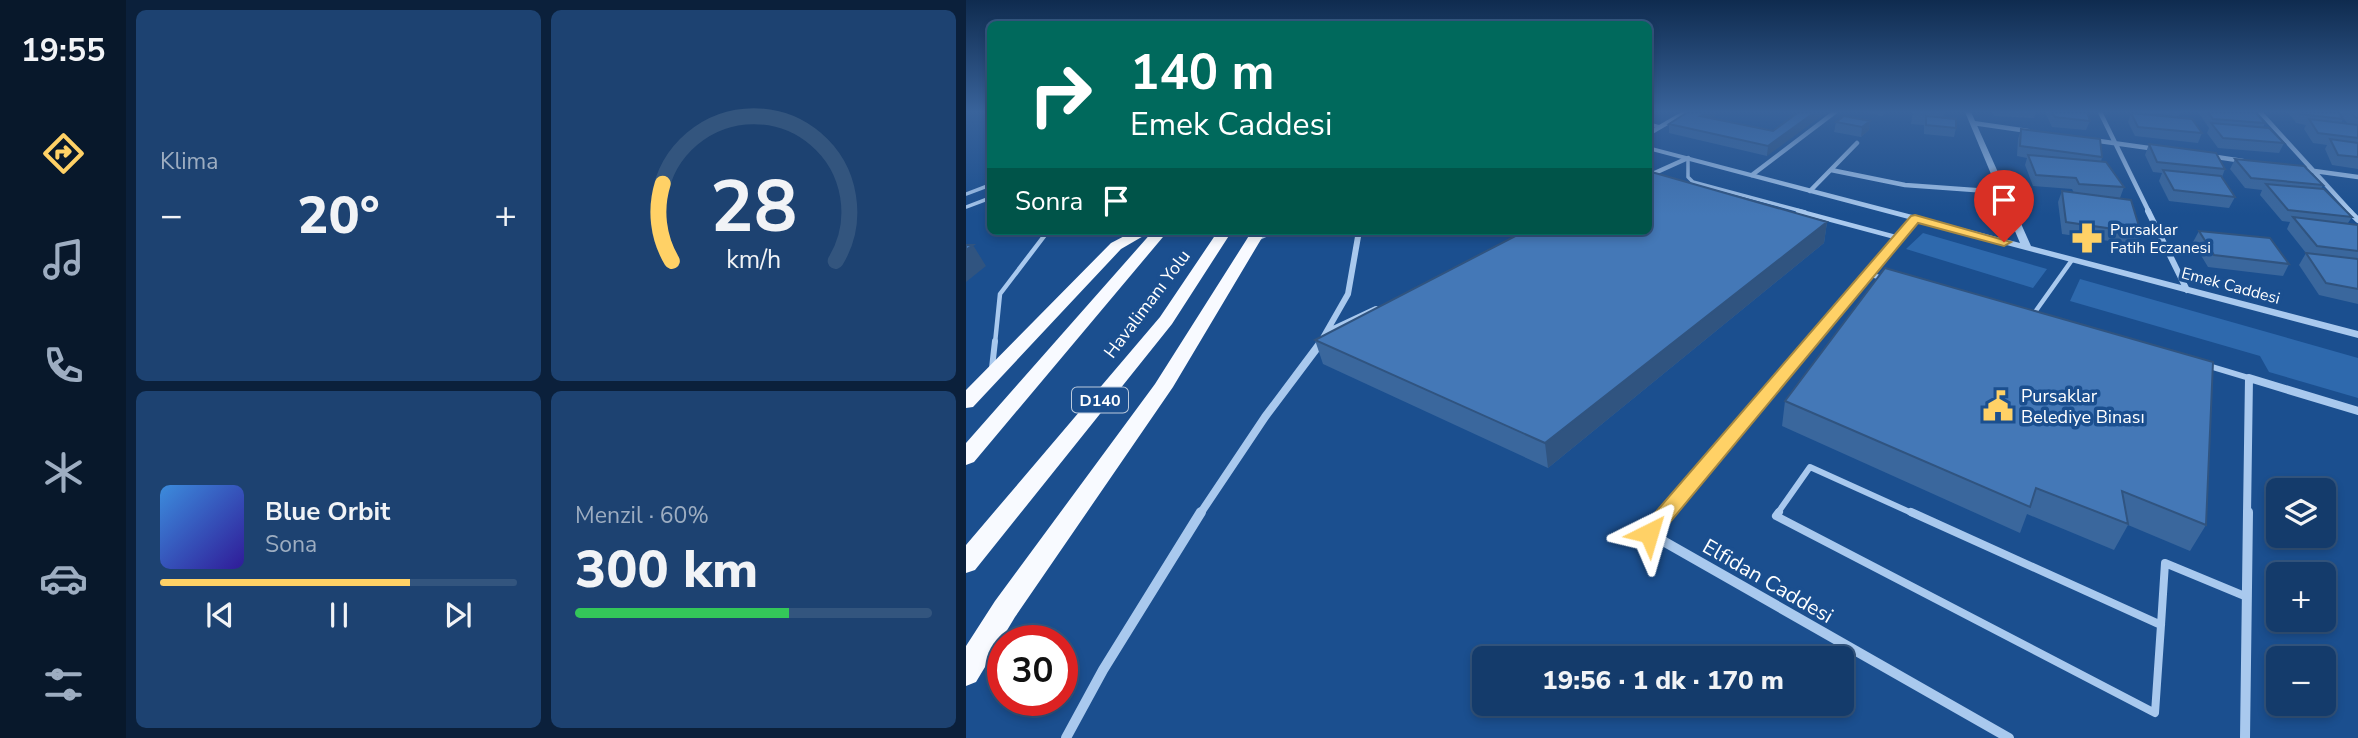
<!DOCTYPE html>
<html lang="tr">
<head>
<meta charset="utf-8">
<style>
  :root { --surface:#143b6b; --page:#1d4271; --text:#f1f3f6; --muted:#9dadc1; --line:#33557e; --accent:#ffd166 }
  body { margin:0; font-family:"Nunito Sans",sans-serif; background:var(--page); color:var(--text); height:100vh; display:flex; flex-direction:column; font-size:26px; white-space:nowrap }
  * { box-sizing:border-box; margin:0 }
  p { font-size:23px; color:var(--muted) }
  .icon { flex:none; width:38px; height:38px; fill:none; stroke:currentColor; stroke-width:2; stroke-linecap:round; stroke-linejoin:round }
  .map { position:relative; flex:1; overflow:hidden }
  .sheet { display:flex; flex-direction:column; gap:10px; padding:10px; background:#0b203b; width:840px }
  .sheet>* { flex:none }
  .hud { position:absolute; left:21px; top:21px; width:665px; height:214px; border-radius:10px; box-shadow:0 4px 10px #0003,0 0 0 2px var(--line); background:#00695c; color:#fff; overflow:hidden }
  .controls { position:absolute; left:1300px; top:478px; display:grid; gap:14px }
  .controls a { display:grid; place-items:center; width:70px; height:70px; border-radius:10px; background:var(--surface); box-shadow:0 4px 10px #0003,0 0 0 2px var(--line); font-size:35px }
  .speed { position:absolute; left:21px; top:625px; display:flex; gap:14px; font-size:35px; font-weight:700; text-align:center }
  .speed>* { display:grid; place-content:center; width:91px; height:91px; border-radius:50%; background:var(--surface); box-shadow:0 4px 10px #0003,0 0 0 2px var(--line); line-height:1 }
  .speed .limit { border:10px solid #d22; background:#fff; color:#111 }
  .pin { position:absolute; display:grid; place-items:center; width:60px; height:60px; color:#fff; margin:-72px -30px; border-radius:50% 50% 50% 0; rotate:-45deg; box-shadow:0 0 7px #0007 }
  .pin .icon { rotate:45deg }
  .me { position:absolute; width:77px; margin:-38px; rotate:40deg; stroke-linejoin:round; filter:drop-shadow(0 0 5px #0008) }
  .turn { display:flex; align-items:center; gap:24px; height:147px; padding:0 28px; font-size:32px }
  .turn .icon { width:91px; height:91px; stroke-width:2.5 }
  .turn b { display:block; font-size:49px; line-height:60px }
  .then { display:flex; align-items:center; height:66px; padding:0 28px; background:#0003; gap:14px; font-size:26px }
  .big { font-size:52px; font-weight:800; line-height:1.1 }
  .sheet .tile { flex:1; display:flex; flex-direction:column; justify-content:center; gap:10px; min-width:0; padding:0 24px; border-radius:10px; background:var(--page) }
  .sheet .dial { align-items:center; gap:0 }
  .dial svg { height:182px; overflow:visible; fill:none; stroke:var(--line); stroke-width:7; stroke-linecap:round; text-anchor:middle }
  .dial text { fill:var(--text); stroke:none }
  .song { display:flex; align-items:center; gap:21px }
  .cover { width:84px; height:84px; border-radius:10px; background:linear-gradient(135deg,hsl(210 70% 55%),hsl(250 70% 35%)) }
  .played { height:7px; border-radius:4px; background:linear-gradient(90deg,var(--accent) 70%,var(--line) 70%) }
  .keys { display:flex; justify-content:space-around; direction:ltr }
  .heat { display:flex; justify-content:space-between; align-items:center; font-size:38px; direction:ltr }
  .charge { height:10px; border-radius:5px; background:linear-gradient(90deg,#34c759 60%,var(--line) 0) }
  .sheet .tiles { flex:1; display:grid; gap:10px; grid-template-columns:repeat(2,1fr) }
  .trip { position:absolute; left:506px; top:646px; width:382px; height:70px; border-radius:10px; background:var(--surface); box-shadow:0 4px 10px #0003,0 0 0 2px var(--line); font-weight:800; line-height:70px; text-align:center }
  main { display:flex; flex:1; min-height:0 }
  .dock { display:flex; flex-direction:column; width:126px; justify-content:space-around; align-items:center; background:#08182b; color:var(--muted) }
  .dock .icon { width:49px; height:49px }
  .dock .selected { color:var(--accent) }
  .dock b { font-size:32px; color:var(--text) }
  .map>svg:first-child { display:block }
</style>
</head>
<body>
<main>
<nav class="dock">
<b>19:55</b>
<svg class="icon selected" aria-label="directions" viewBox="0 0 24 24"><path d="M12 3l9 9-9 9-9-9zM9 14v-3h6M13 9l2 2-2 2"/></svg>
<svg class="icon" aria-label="music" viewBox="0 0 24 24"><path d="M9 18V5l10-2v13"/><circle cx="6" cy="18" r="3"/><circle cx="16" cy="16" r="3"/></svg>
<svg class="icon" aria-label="phone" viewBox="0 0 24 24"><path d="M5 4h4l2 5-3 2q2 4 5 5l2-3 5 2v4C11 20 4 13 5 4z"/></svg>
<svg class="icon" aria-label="climate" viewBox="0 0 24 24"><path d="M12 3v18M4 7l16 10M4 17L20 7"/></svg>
<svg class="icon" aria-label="car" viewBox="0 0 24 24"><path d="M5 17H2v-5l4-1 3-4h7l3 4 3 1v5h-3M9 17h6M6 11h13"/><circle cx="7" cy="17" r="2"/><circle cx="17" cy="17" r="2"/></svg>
<svg class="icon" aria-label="filters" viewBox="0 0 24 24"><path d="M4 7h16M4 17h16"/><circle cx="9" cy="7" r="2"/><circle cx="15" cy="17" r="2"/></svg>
</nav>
<section class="sheet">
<div class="tiles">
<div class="tile"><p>Klima</p>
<div class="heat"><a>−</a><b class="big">20°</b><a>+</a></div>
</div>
<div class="tile dial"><svg viewBox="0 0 100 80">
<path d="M14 69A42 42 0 1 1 86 69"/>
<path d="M14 69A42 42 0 0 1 10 35" stroke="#ffd166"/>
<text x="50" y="56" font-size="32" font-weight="700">28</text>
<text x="50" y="72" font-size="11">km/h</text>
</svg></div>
<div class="tile">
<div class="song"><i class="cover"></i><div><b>Blue Orbit</b><p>Sona</p></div></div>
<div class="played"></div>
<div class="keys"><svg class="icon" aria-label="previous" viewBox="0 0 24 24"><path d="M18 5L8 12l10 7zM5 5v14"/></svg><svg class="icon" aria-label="pause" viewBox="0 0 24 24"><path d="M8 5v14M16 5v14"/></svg><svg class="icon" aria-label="next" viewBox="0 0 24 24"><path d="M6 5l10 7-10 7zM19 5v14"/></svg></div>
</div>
<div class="tile"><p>Menzil · 60%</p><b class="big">300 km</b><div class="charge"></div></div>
</div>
</section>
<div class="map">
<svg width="1392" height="738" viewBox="0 0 1392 738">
  <rect width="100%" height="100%" fill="#1b4f8f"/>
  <!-- green -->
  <path fill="#2e69ad" d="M957,233L1081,269L1067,288L940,249Z
    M1114,279L1392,358V398L1303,372L1294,356L1104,301Z"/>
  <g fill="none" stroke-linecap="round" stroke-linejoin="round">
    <!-- service-far3 -->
    <path stroke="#a9c9ee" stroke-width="3.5" d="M682,124L694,127
      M722,158V177L727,182L839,212
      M0,194L24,185
      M0,207L24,198"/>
    <!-- service-far2 -->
    <path stroke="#a9c9ee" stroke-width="4.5" d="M832,211L933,238
      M902,274L920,279
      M1069,312L1106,260
      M29,343L34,294L82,231"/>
    <!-- service-far1 -->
    <path stroke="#a9c9ee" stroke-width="6" d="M1243,366L1283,378
      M26,368L29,341
      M811,514L844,467L948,514"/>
    <!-- service -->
    <path stroke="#a9c9ee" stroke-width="8" d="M813,512L810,516L1189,713L1195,625
      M945,512L1195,625
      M1195,625L1199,563L1281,597"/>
    <!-- minor-far3 -->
    <path stroke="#a9c9ee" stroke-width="4.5" d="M1134,112L1183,212
      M1294,112L1385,212
      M1007,123L1062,131
      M682,134L720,112
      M1126,140L1190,149
      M1244,156L1277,161
      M1334,169L1392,177
      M865,170L939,185L1036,192
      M786,175L869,112
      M682,176L722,158
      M844,191L891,143"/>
    <!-- minor-far2 -->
    <path stroke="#a9c9ee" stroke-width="6" d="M1182,211L1221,290
      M1383,211L1392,220
      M291,238L306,231
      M363,331L410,309
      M354,343L382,294L393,231
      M844,343L949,219"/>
    <!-- minor-far1 -->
    <path stroke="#a9c9ee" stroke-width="8" d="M234,514L299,417L356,341
      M699,514L846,341
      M1281,514L1283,378L1392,411"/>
    <!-- minor -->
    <path stroke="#a9c9ee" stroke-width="10" d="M701,512L683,533L1043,738
      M100,738L137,670L235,512
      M1279,738L1282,512"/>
    <!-- tertiary -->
    <path fill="#a9c9ee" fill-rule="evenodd" d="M999,112H1005L1065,246L1392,331V338L682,150V146L1054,243Z"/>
    <!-- trunk -->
    <path fill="#f8faff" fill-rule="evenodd" d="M168,231H186L155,249L7,407L0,408V390L145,243Z
      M187,231H202L8,462L0,465V443Z
      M252,231H266L206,324L9,570L0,573V545L194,317Z
      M286,231H300L207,387L49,617L10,682L0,686V646L29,601L189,384Z"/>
  </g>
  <!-- wall -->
  <path fill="#3a679d" d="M722,112H755L745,118L807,131L801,156L703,133V124Z
    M899,112H921L916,116Z
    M947,112H978L977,118L990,128L988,137L958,134V125L945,124Z
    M1026,112H1070L1068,118L1028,116Z
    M1079,112H1121L1124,121L1120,130L1086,127Z
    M1166,112H1215L1213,116Z
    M1232,112H1289L1299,123L1297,128L1318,143L1313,153L1252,148L1241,133L1243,128Z
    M1322,112H1372L1377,119L1375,123L1382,124L1374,114L1375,112H1392V169L1366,165L1359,149L1361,145L1347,143L1338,129L1340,125L1330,123Z
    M1165,113L1236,133L1232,143L1169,136L1162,122Z
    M904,121L903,130L895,137L868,132L870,122Z
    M1055,129L1136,157L1135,162L1158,187L1154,198L1175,233L1170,245L1096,234L1092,202L1096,191L1108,193L1106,189L1067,186L1059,165L1061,158L1051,156L1052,139Z
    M1183,144L1259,169L1256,177L1269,197L1263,208L1203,201L1193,181L1196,173L1187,172L1179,155Z
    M1269,159L1357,185L1355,189L1386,217L1382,223L1392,225V304L1353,295L1333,265L1340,253L1321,229L1324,222L1316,221L1294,195L1296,190L1279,188L1264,169Z
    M861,222L858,243L582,468L357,364L349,340Z
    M1233,231L1323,264L1317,276L1242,267L1227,242Z
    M919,268L1240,525L1224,551L1162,525L1148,550L1061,514L1054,533L816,426L819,401Z"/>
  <!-- shaded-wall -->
  <path fill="#305480" d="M740,112H755L734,125V116Z
    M849,112H861L801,156L802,146Z
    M904,121L903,130L895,137L896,127Z
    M861,222L858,243L582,468L579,443Z
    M7,245L20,266L0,282V250Z"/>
  <!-- building -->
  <path fill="#4478b7" stroke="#305480" stroke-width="2" d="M722,112H740L734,116L807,131L833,112H849L802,146L703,124Z
    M1086,112H1121L1124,121L1089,117Z
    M1242,112H1289L1299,123L1247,119Z
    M1333,112H1372L1377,119L1334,114Z
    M1385,112H1392V118H1390Z
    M1165,113L1226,119L1236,133L1172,127Z
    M878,116L904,121L896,127L870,122Z
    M960,116L990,119V128L960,125Z
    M1343,119L1392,125V138L1352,133Z
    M1245,123L1303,128L1318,143L1257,138Z
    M1055,129L1134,139L1136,157L1054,146Z
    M1364,139L1392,143V157L1372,155Z
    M1183,144L1250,153L1259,169L1191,162Z
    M1062,155L1140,162L1158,187L1113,184L1110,178L1070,175Z
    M1269,159L1338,166L1357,185L1285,178Z
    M1197,170L1255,176L1269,197L1208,190Z
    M682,171L861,222L579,443L349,340L559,231H682Z
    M1300,184L1358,189L1386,217L1322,210Z
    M1096,191L1165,200L1175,233L1100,222Z
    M1327,217L1392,225V251L1351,246Z
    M1233,231L1304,238L1323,264L1248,255Z
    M0,245H7L0,250Z
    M1340,253L1392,259V289L1360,283Z
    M919,268L1247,362L1240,525L1156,491L1162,524L1070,488L1064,507L819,401Z"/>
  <!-- sky -->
  <linearGradient id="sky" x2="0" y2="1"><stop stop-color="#0f2b4f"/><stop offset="0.52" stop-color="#39639b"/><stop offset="1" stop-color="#39639b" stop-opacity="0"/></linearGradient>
  <rect width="1392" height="215" fill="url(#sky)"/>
  <!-- route -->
  <path fill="#ffd166" stroke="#a68842" stroke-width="2" d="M949,215L1045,242L1038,246L952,223L690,539L683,541L676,539L673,533L676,528L945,216Z"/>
  <!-- icons -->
  <defs>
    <g id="pharmacy-bare" transform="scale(2.415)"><path d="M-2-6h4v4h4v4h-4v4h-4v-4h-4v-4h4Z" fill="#ffd166" stroke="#1b4f8f" stroke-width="2.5" paint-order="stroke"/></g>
    <g id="civic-bare" transform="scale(2.415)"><path d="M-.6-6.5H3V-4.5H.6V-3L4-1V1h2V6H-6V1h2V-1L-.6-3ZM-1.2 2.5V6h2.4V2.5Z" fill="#ffd166" stroke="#1b4f8f" stroke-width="2.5" paint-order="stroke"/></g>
  </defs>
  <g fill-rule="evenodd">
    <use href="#pharmacy-bare" x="1121" y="238"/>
    <use href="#civic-bare" x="1032" y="406"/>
  </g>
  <g text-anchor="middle" stroke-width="7" stroke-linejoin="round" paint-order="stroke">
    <!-- far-poi labels -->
    <g font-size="16" fill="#fff" stroke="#1b4f8f" text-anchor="start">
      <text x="1144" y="235">Pursaklar<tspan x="1144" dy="18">Fatih Eczanesi</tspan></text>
    </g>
    <!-- far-street labels -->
    <g font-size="16" fill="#fff" stroke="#1b4f8f">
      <text transform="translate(1265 285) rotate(15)" y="6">Emek Caddesi</text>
    </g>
    <!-- shield labels -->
    <rect fill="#1b4f8f" stroke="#bbcadd" stroke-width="2" x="106" y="387.5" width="56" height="25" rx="5"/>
    <g font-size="16" font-weight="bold" fill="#fff">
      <text x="134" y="406">D140</text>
    </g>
    <!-- street labels -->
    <g font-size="18" fill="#fff" stroke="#1b4f8f">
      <text transform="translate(181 304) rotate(-53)" y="6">Havalimanı Yolu</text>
    </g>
    <!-- poi labels -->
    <g font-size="18" fill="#fff" stroke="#1b4f8f" text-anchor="start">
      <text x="1055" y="402">Pursaklar<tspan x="1055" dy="21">Belediye Binası</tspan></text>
    </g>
    <!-- near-street labels -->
    <g font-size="21" fill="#fff" stroke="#1b4f8f">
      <text transform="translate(802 581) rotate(30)" y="7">Elfidan Caddesi</text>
    </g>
  </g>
</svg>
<div class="controls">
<a><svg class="icon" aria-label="layers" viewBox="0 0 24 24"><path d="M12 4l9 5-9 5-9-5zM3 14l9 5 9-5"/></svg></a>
<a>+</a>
<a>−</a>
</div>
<div class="speed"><div class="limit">30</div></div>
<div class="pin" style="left:1038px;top:242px;background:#d93025"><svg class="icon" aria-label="arrive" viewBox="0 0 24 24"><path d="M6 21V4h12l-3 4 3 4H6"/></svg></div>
<svg class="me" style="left:683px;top:533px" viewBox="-20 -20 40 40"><path d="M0-17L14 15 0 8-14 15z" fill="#ffd166" stroke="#fff" stroke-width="4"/></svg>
<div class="trip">19:56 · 1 dk · 170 m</div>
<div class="hud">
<div class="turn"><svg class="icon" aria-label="right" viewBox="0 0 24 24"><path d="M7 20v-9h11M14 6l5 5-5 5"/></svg><div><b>140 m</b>Emek Caddesi</div></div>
<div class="then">Sonra<svg class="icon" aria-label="arrive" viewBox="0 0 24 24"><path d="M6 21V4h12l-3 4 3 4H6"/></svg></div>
</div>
</div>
</main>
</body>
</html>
